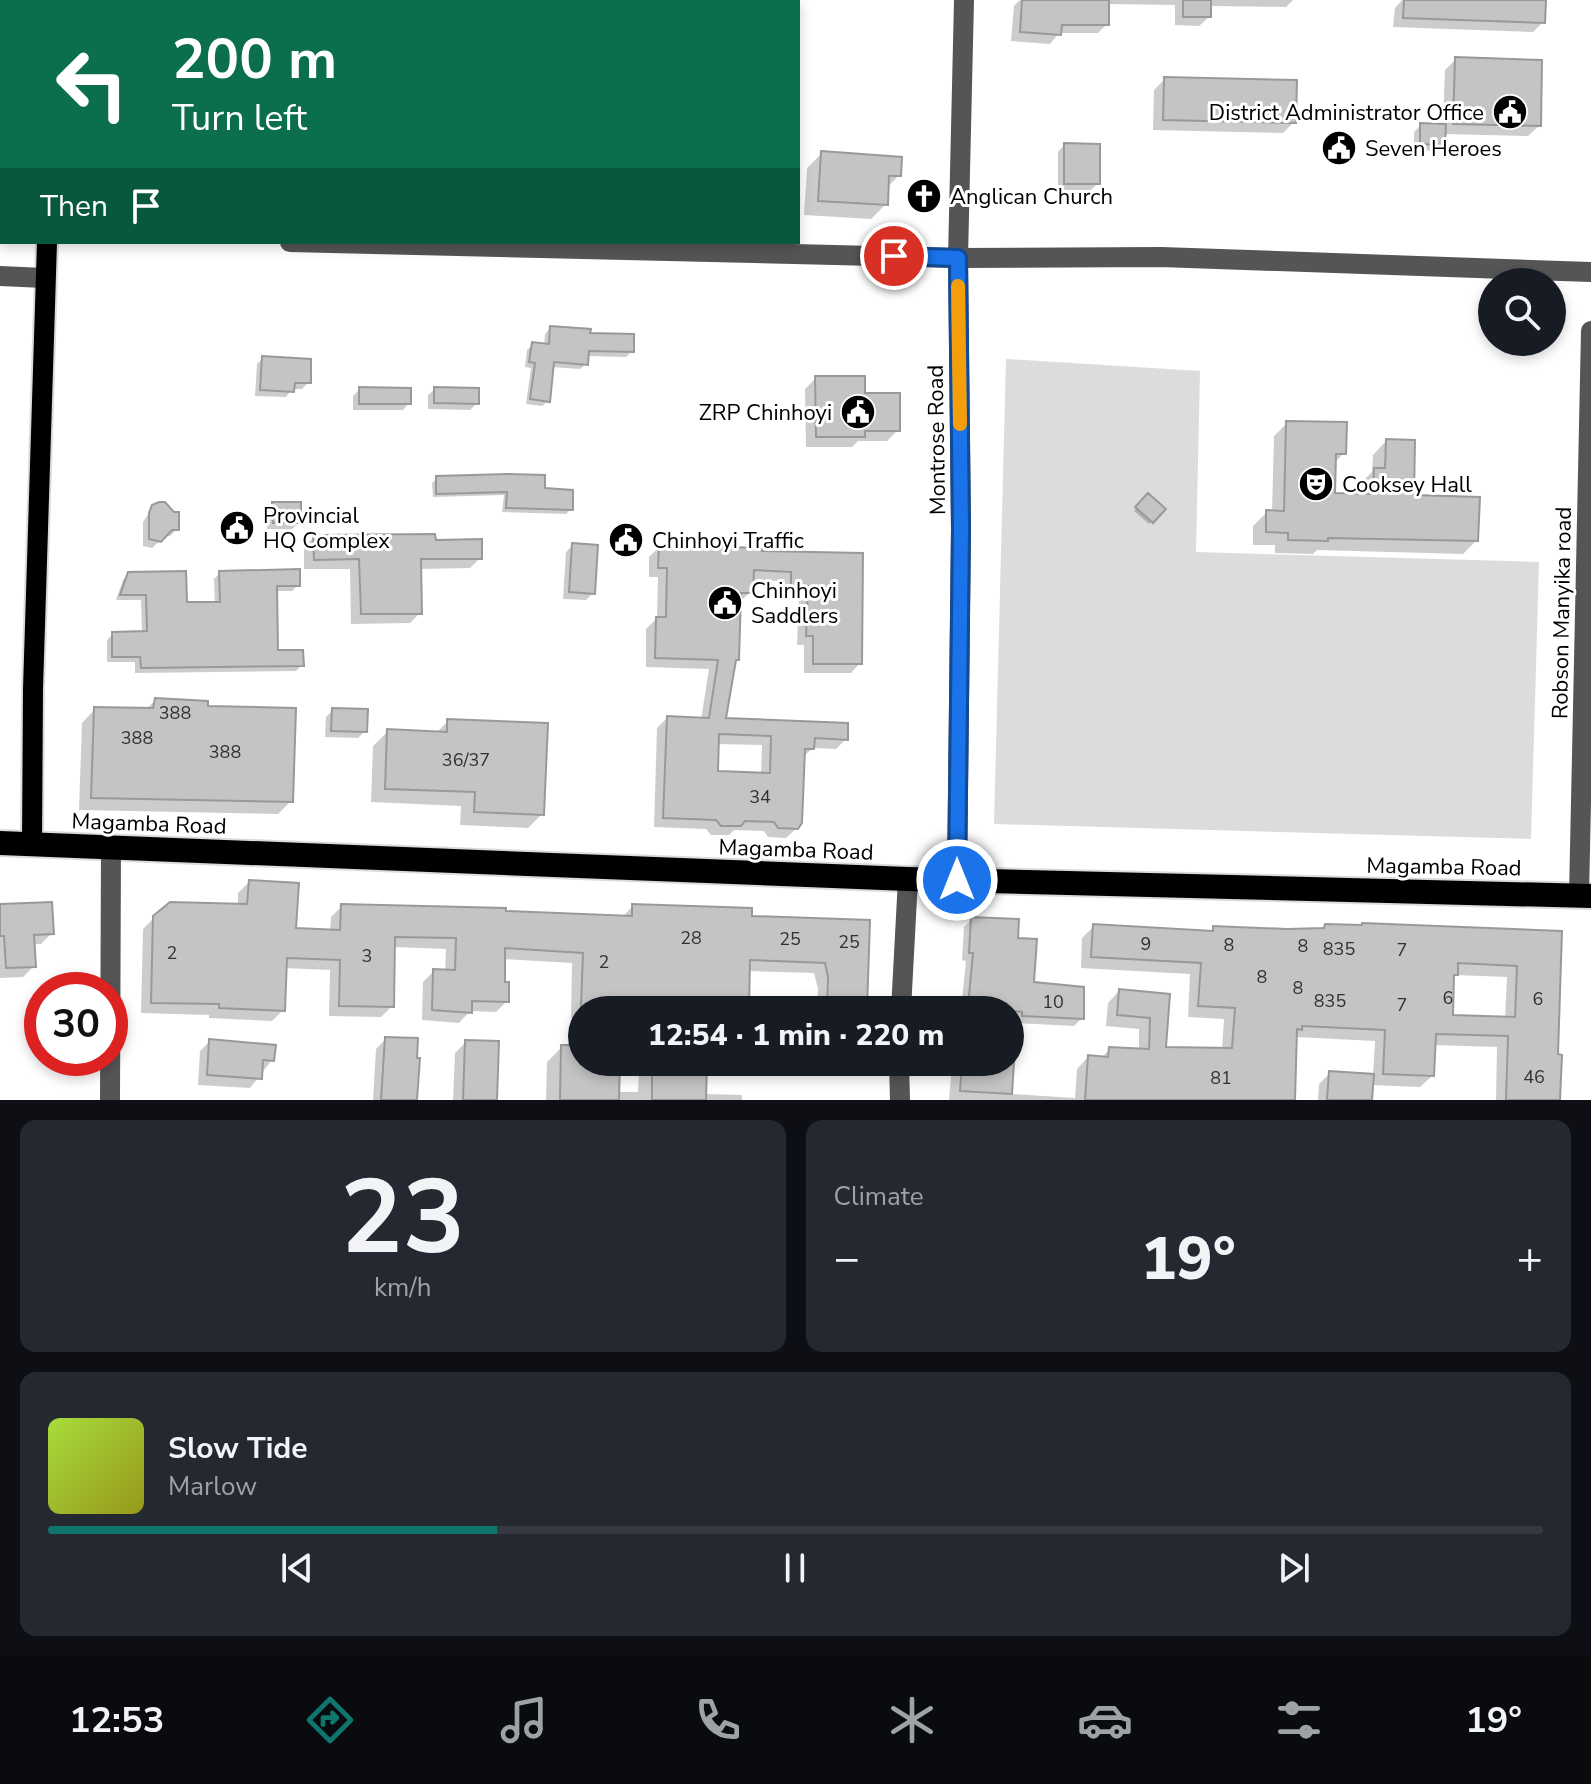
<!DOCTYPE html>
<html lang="en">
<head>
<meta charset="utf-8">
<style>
  :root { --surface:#171b24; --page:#242831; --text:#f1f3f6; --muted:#9ea1a6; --line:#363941; --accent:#0f766e }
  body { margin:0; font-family:"Nunito Sans",sans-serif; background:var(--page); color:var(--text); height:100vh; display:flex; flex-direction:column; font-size:30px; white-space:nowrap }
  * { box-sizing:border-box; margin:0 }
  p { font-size:26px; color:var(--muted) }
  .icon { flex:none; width:44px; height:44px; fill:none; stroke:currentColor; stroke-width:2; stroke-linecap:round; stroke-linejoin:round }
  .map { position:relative; height:1100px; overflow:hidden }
  .details { display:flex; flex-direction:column; gap:20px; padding:20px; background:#0d0f14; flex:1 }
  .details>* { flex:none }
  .banner { position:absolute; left:0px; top:0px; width:800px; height:244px; box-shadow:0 4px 12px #0003; background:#0b6e4f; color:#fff; overflow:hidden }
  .fabs { position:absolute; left:1478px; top:268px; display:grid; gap:16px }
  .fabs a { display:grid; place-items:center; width:88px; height:88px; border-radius:50%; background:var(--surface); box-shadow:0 4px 12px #0003; font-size:40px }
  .speed { position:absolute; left:24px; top:972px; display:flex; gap:16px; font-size:40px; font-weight:700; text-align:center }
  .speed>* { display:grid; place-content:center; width:104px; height:104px; border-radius:50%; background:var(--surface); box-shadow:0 4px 12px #0003; line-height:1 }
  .speed .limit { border:12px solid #d22; background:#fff; color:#111 }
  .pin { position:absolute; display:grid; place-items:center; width:68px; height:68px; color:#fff; margin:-34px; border:4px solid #fff; border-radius:50%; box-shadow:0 2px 8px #0007 }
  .me { position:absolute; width:88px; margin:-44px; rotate:0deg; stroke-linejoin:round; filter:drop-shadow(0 0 6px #0008) }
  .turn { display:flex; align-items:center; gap:28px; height:168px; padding:0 40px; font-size:36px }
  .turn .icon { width:104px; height:104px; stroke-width:2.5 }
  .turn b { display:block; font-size:56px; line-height:68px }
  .then { display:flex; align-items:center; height:76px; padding:0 40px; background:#0003; gap:16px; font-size:30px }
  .big { font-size:60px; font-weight:800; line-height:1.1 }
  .details .tile { flex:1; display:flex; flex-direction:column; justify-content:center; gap:12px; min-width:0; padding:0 28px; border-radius:16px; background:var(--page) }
  .details .dial { align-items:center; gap:0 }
  .dial b { font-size:104px; line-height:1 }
  .song { display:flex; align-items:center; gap:24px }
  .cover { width:96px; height:96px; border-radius:12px; background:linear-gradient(135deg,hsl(80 70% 55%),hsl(60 70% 35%)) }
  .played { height:8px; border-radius:4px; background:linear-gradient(90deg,var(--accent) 30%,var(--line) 30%) }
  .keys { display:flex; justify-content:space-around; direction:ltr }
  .heat { display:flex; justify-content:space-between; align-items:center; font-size:44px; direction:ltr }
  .details .tiles { flex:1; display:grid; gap:20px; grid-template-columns:1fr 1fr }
  .tile:last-child { grid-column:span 2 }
  .trip { position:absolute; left:568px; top:996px; width:456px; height:80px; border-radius:40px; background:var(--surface); box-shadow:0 4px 12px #0003; font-weight:800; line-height:80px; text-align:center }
  .tabs { display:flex; height:128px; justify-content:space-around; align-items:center; background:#090b0e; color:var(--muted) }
  .tabs .icon { width:56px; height:56px }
  .tabs .on { color:var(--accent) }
  .tabs b { font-size:36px; color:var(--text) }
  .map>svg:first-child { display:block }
</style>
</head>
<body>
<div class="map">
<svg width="1591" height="1100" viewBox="0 0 1591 1100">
  <rect width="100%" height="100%" fill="#fff"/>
  <!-- green -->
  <path fill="#dcdcdc" d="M1006,359L1200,371L1196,552L1539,562L1531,839L994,824Z"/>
  <!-- shadow -->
  <path fill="#0003" fill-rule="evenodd" d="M0,0H10L2,2L0,26Z
    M192,0H207L209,2H190Z
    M396,0H471L489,2H395Z
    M1020,0H1293L1286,7L1209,6V17L1199,26L1175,25V5L1107,4V24L1098,33H1059L1050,44L1011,41L1014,6Z
    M1402,0H1494L1543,22L1533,32L1393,27L1395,8Z
    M1456,59L1539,126L1528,136L1444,134V144L1437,151L1414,150V132L1421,125L1443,126L1445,70Z
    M1165,79L1294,122L1283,133L1153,130L1154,90Z
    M1064,145L1098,183L1091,190H1058V152Z
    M822,153L899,175L887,188L886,204L871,219L804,215L807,168Z
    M550,328L588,335L632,351L626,357L586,356V364L580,369L551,367L548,401L542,406L526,404L531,368L525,367L527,350L533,344L544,346L545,334Z
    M263,358L309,382L302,389H292L286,397L255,396L257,364Z
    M816,378L863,395L898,430L887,441H858L852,447H806L805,389Z
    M360,389L409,403L403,410H353V396Z
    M435,389L477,403L470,410L428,409V395Z
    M1287,423L1344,453L1334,463L1333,495L1361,496V483L1372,472L1373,455L1386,441L1412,497L1477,540L1463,554L1317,550L1313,554L1275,553V545H1253V526L1267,512H1272L1274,436Z
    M437,478L543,490L571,509L566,514L502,512L504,495L433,497L432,483Z
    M1148,496L1163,509L1149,524L1134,511Z
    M273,504L299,522L292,529H267L266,511Z
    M153,507L177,529L170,536L164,537L152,548L143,546V522Z
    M314,537L434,542L480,558L470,568L419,569L420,613L410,623L351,624L350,569H304V547Z
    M573,545L593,593L586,600L563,599L566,552Z
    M659,547L760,553L861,555L860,663L851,673H804V645H797L799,595H782V581L752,580L751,592L739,602L737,659L734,662L724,720L846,739L836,749L813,748L802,758L797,828L786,838L768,837L764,831L734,830L729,835H711L706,829L654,827L657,728L667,718L701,720L709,669L646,667V629L657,618L658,577H649V557ZM717,744L762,745L761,775L716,773Z
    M220,573L298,585L292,591H275L276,652L302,665L296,671L135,673V662H107V640L113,634L142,633L141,600H116L123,580L129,574L185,604H215L214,579Z
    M156,700L205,708L291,801L278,814L79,810L82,723L95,709L145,710Z
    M333,710L365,731L358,738L325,737L326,717Z
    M448,721L542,814L528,828L460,825L461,806L371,802L373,746L388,731L436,733Z
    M249,882L294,930L330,932L331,917L342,906L622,917L633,906L750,918L868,922L865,1010H817L818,989L814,973L748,971L747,1010H582V1018H571L572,963L503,959V984L507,1001L496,1012L470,1011L459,1023L422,1020L423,982L434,971L445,972L446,949L393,947L392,1006L381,1017L329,1016L330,970L284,968L283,1010L272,1021L209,1018V1015L141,1013L143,929L155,917L238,906V893Z
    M0,906L52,933L41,944H33L34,966L23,977L0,978Z
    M972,919L1016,940L1032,984L1082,1018L1074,1026L1015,1023V1019H1010V1010H961L966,961L962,960L964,927Z
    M1094,926L1209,932L1214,928L1321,930L1325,926L1560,933L1555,1056L1558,1100H1496L1497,1047L1433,1045L1432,1076L1420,1087L1371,1085L1370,1100H1318L1319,1084L1330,1073L1373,1076L1375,1041L1295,1037L1293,1100H949L952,1062H1010V1054H1013L1010,1094L1075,1098L1077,1069L1088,1057L1101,1058L1110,1049L1139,1051V1029L1106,1026L1108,1003L1119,991L1167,995L1163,1048L1222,1050L1224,1019L1188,1017L1190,974L1081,968L1082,938ZM1455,975L1507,977L1505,1019L1451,1017L1452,978Z
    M386,1039L415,1100H373L376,1049Z
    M210,1041L272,1060L250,1088L198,1085L200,1051Z
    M466,1042L495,1100H453L455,1053Z
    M562,1047H582V1062H618L617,1092H638L639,1069L646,1062H705L704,1094L742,1095V1100H546L547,1062Z"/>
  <!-- building -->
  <path fill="#c4c4c4" stroke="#999" stroke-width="2" fill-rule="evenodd" d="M1022,0H1109V25H1062L1061,35L1020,32Z
    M1183,0H1211V17H1183Z
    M1404,0H1546L1545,23L1403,18Z
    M1455,57L1542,60L1541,126L1453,124Z
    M1164,77L1297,80L1296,123L1163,120Z
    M1420,123L1446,124L1445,145L1420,144Z
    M1064,143L1100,144V184H1064Z
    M821,151L902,157L901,176H889L888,205L818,201Z
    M550,326L591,329L590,333L634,334V352L589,351L588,365L554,362L550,402L530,399L535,363L529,362L532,342L549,344Z
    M262,356L311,359V383H295L294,392L260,390Z
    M815,376H865V393H900V431H865V437H816Z
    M359,387L411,388V404H359Z
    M434,387L479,388V404L434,403Z
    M1286,421L1347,422L1346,454H1336L1335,493L1373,494L1374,468H1385L1386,439L1415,440L1414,495L1480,497L1478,541L1328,538V541L1288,540V533L1266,532V510L1284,511Z
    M508,474L545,475V488L573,490V510L506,508L507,492L436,494V476Z
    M1148,493L1166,509L1153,523L1135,507Z
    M159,502H165L174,512H179V530H172L161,542L149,539V513L152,505Z
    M272,502H301V523H273Z
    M435,534L436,540L482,539V559H421L422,614H361L359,559L314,560L313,535Z
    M572,543L598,545L595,594L569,592Z
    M659,545L762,548V551L863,553L862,664H813V636H806L808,586H791V572L754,570L753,593H741L739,660H736L726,718L848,723V740L815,738L814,749H805L802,823L798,829L778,828L774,822L745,821L741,826H721L716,820L663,818L667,716L709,718L718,660L655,658L656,617H666L667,568H658ZM719,734L771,736L770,773L718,771Z
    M300,569V586H277L278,650H303L304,666L141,668L140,657H112V632L147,631L146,595H120L128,572L186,571L187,602H220L219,571Z
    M155,698L208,701V706L296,708L293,802L91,798L94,707L153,708Z
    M332,708L368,709L367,732L331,731Z
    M447,719L548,723L544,815L474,812L475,792L385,789L387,729L447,732Z
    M249,880L299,883L296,928L340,930L341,904L506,908V911L632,916V904L752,908V916L870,920L867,1010H827L828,977L825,963L750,960L749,1010L581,1007L583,953L505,948V982H509V1002L472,1001V1013L432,1010L433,969L455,970L456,938L395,937L394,1007L339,1006L340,960L287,958L285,1011L219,1008V1004L151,1003L153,916L170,902L247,904Z
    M52,902L54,934L34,935L36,967L6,968L4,936H0V904Z
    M971,917L1019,919L1018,938L1037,939L1034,982L1084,987V1019L1022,1016V1012L968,1006L973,953H969Z
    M1362,923L1562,931L1558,1054L1562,1055L1560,1100H1506L1508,1036L1436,1034L1434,1076L1383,1074L1385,1030L1302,1026V1030L1297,1029L1295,1100H1085L1088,1055L1108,1057L1109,1047L1149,1049L1150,1018L1117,1015L1119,989L1170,994L1166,1047L1232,1048L1235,1008L1198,1006L1201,963L1091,957L1093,924L1213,931V926L1287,929L1324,928L1325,924L1362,925ZM1458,963L1517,966L1515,1017L1453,1015L1454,975H1458Z
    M385,1037L418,1038L417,1058H420L417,1100H381Z
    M209,1039L276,1045L274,1061L263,1060L262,1079L207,1075Z
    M465,1040L499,1041L497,1100H463Z
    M561,1045H582V1062H620L619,1100H560Z
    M652,1062H707L706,1100H652Z
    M962,1062H1014L1012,1094L960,1091Z
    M1329,1071L1374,1074L1372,1100H1327Z"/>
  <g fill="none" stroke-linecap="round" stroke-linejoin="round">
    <!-- major casing -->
    <g stroke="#dbdbdb" stroke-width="24">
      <path id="major" d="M53,2V0
        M32,844L33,689L47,242"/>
    </g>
    <!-- highway casing -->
    <g stroke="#dbdbdb" stroke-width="28">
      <path id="highway" d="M0,843L908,879L1591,896"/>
    </g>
    <!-- minor -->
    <path stroke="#555" stroke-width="20" d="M290,242L958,258L1161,257L1591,272
      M0,276L44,278
      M957,880L961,529L958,258L964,0
      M1579,896L1591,331
      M901,1010L908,879
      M899,1062L900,1100
      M110,1100L111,847"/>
    <!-- major -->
    <use href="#major" stroke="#000" stroke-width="20"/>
    <!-- highway -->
    <use href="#highway" stroke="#000" stroke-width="24"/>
  </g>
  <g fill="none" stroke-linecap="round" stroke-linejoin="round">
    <!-- route casing -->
    <g stroke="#114b97" stroke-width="20">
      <path id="route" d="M894,256L958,258L961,529L957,880"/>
    </g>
    <!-- route -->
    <use href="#route" stroke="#1a73e8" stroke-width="14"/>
    <!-- slow -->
    <path stroke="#f59e0b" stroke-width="14" d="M958,286L960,424"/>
  </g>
  <!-- icons -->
  <defs>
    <g id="civic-disc" transform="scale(1.8)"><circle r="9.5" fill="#000" stroke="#fff"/><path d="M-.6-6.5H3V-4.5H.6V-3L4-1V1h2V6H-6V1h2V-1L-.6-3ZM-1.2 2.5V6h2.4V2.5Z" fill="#fff"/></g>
    <g id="church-disc" transform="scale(1.8)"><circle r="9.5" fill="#000" stroke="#fff"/><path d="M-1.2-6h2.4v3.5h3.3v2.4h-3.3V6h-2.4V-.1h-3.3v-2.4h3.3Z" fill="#fff"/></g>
    <g id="theatre-disc" transform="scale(1.8)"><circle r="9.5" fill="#000" stroke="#fff"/><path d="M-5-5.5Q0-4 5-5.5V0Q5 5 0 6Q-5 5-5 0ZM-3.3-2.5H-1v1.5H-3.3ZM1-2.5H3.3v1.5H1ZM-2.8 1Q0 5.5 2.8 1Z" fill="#fff"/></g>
  </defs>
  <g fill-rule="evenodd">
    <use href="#civic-disc" x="1510" y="112"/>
    <use href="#civic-disc" x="1339" y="148"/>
    <use href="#church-disc" x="924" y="196"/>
    <use href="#civic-disc" x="858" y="412"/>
    <use href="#theatre-disc" x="1316" y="484"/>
    <use href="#civic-disc" x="237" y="528"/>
    <use href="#civic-disc" x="626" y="540"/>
    <use href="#civic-disc" x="725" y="603"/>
  </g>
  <g text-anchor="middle" stroke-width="6" stroke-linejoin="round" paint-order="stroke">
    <!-- number labels -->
    <g font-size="18" fill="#313131">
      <text x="175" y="719">388</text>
      <text x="137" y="744">388</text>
      <text x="225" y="758">388</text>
      <text x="466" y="766">36/37</text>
      <text x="760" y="803">34</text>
      <text x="691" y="944">28</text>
      <text x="790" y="945">25</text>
      <text x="849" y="948">25</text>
      <text x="1146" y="950">9</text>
      <text x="1229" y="951">8</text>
      <text x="1303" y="952">8</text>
      <text x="1339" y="955">835</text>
      <text x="1402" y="956">7</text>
      <text x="172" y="959">2</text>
      <text x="367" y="962">3</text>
      <text x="604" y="968">2</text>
      <text x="1262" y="983">8</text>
      <text x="1298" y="994">8</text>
      <text x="1448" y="1004">6</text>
      <text x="1538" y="1005">6</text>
      <text x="1330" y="1007">835</text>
      <text x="1053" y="1008">10</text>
      <text x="1402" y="1011">7</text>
      <text x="1534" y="1083">46</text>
      <text x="1221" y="1084">81</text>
    </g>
    <!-- poi labels -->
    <g font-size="22" fill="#000" stroke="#fff" text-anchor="start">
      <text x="1484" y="120" text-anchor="end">District Administrator Office</text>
      <text x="1365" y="156">Seven Heroes</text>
      <text x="950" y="204">Anglican Church</text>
      <text x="832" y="420" text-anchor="end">ZRP Chinhoyi</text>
      <text x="1342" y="492">Cooksey Hall</text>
      <text x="263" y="523">Provincial<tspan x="263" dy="25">HQ Complex</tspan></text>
      <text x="652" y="548">Chinhoyi Traffic</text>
      <text x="751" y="598">Chinhoyi<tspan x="751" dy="25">Saddlers</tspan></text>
    </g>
    <!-- street labels -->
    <g font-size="22" fill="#000" stroke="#fff">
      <text transform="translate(936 440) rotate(-91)" y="8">Montrose Road</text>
      <text transform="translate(1561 613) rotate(-89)" y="8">Robson Manyika road</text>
      <text transform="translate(149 823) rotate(2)" y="8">Magamba Road</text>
      <text transform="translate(796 849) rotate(2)" y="8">Magamba Road</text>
      <text transform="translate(1444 866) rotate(1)" y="8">Magamba Road</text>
    </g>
  </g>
</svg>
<div class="fabs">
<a><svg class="icon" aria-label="search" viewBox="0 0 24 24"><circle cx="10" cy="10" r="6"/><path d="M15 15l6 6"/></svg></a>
</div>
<div class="speed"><div class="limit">30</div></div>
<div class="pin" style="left:894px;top:256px;background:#d93025"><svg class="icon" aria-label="arrive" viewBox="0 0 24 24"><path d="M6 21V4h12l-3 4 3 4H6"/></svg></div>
<svg class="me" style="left:957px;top:880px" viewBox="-20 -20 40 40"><circle r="17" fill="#1a73e8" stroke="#fff" stroke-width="3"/><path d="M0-11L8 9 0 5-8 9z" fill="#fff"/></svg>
<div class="trip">12:54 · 1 min · 220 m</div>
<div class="banner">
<div class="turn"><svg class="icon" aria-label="left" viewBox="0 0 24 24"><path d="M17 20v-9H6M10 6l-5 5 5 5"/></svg><div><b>200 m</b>Turn left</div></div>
<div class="then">Then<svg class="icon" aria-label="arrive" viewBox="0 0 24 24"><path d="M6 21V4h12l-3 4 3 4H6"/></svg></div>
</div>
</div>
<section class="details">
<div class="tiles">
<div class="tile dial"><b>23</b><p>km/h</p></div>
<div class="tile"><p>Climate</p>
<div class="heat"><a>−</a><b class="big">19°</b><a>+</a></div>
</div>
<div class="tile">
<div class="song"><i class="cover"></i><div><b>Slow Tide</b><p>Marlow</p></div></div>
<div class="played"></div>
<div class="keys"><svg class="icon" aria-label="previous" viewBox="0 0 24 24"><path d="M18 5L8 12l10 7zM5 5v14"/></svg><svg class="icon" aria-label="pause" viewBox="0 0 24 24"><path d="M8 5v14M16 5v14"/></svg><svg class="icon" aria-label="next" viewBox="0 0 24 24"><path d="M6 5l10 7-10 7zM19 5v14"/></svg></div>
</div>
</div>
</section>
<nav class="tabs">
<b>12:53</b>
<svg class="icon on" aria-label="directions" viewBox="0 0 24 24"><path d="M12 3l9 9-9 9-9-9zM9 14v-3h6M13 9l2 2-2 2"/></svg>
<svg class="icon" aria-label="music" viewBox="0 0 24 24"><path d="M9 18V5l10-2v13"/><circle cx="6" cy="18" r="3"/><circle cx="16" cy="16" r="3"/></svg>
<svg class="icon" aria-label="phone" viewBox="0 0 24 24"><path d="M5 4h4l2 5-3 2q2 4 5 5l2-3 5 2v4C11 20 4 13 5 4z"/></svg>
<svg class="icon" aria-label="climate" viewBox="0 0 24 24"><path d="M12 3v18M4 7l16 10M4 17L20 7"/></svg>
<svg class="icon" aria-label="car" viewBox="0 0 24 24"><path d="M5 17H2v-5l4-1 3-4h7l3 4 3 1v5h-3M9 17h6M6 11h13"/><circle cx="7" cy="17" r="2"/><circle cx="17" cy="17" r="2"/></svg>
<svg class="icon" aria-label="filters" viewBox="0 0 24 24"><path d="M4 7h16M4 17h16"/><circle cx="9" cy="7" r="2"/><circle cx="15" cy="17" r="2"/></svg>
<b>19°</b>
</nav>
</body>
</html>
